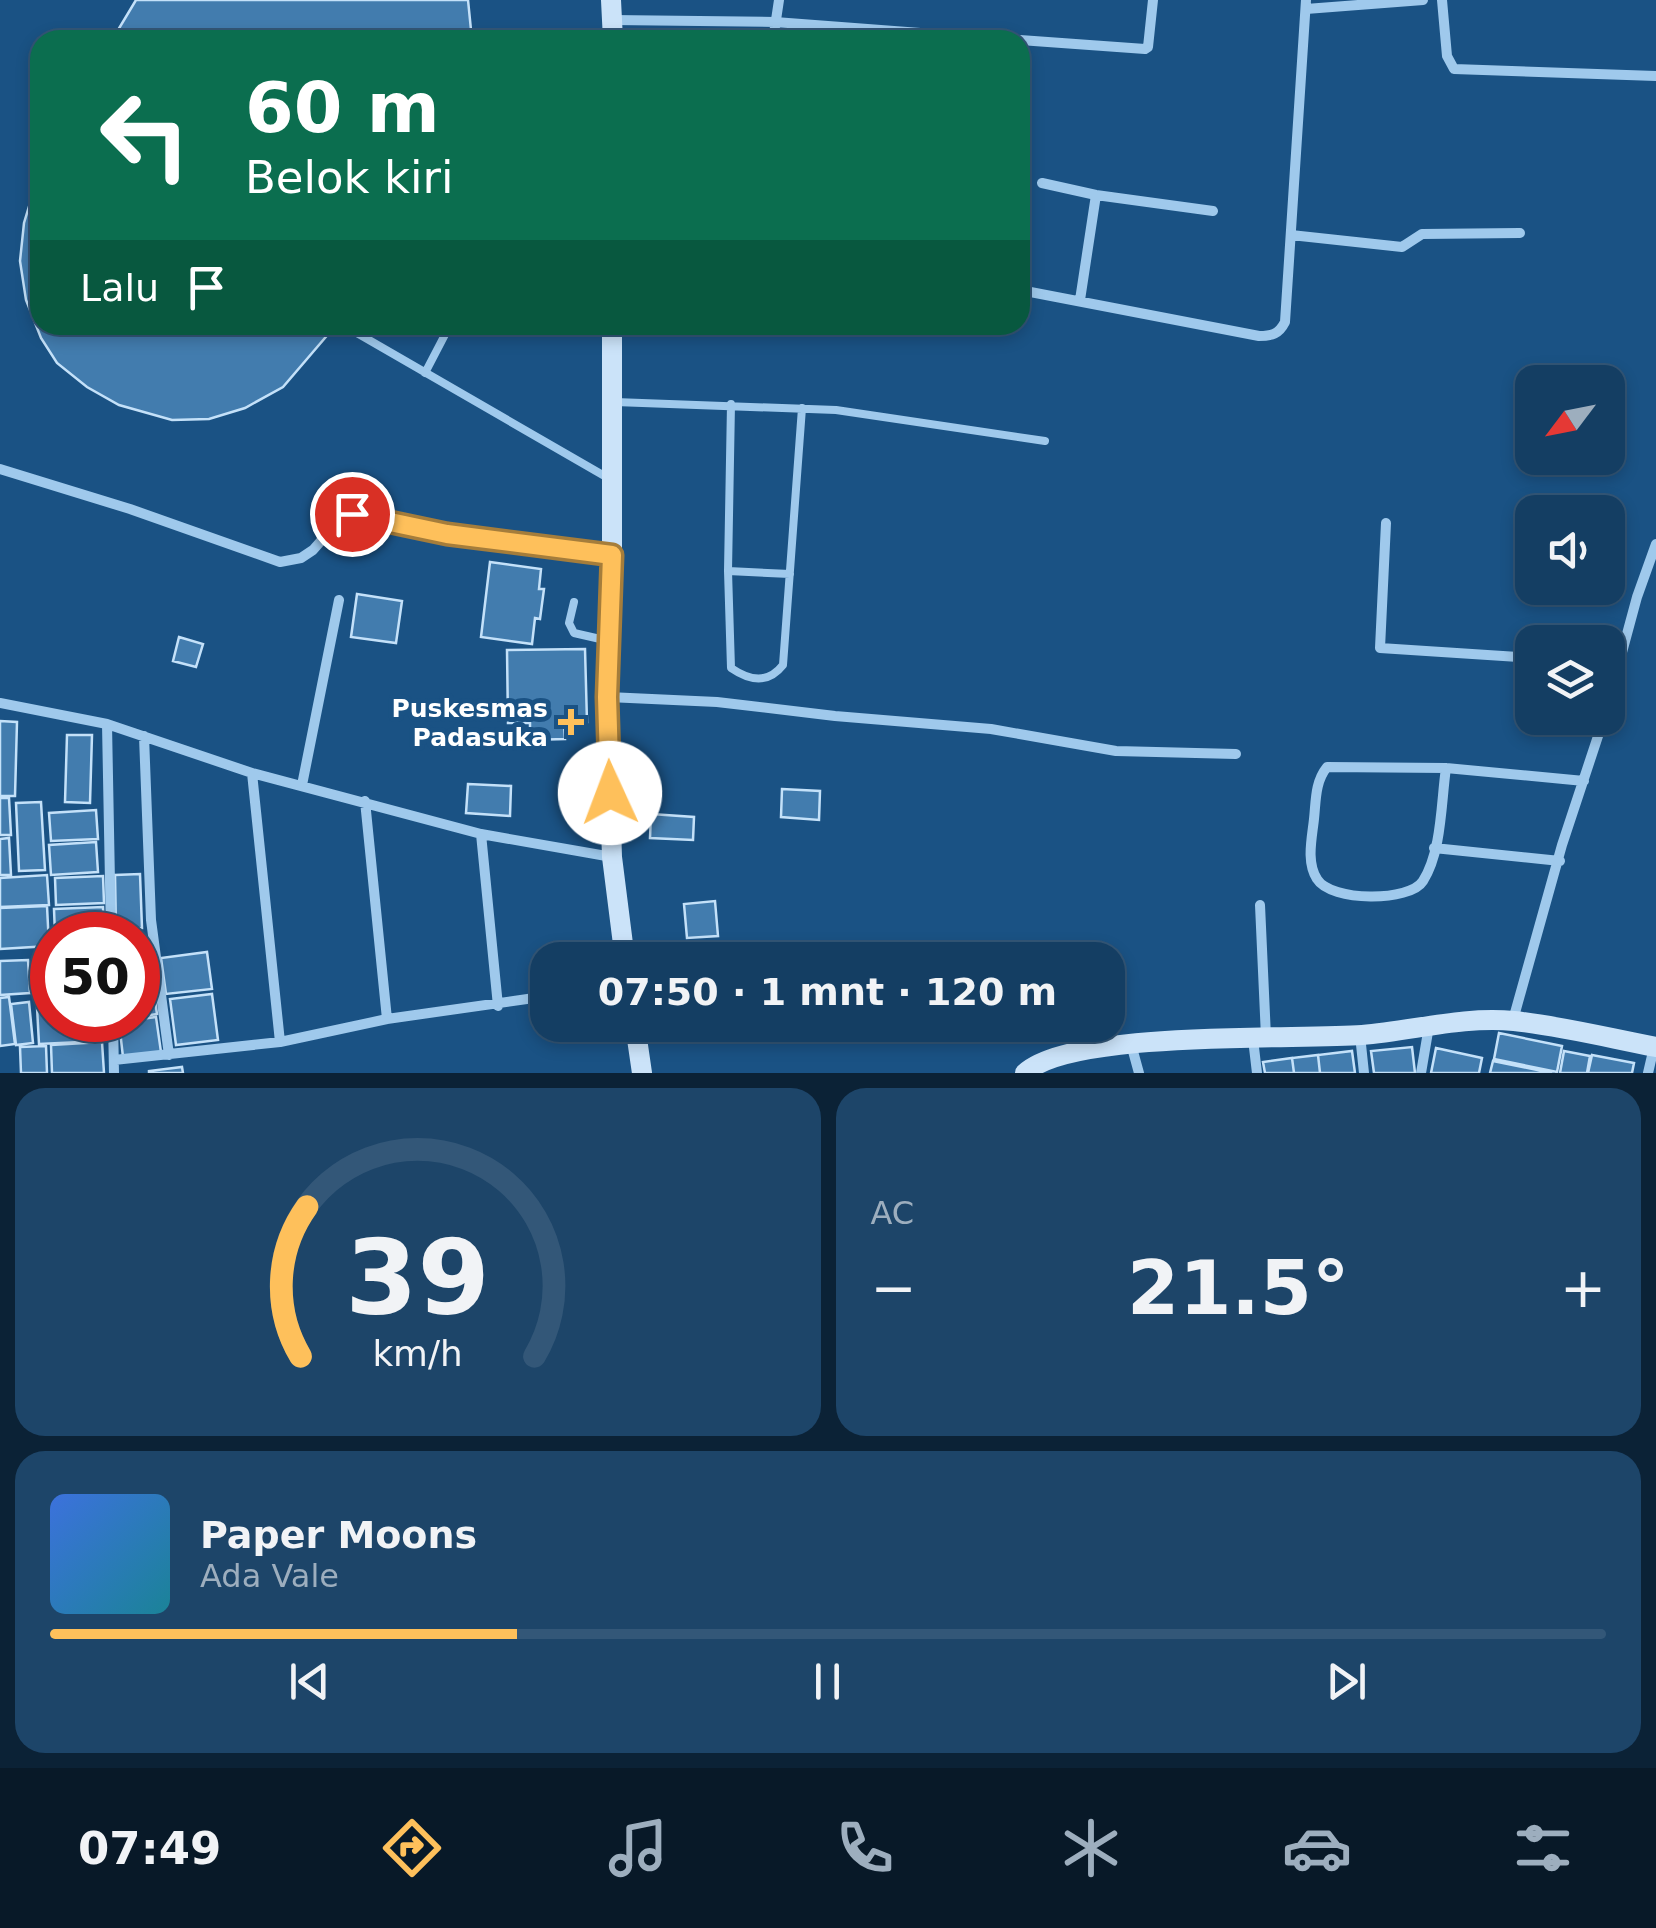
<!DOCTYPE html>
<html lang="id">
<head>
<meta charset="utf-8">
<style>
  :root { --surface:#143e63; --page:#1d4569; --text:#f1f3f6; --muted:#9daebe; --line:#335778; --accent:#fec05b }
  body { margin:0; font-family:"DejaVu Sans",sans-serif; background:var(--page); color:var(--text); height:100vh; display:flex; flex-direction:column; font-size:38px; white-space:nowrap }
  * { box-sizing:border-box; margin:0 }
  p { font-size:32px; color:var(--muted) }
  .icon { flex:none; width:55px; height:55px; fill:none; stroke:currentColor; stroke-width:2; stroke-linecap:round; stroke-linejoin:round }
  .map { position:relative; height:1073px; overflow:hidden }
  .details { display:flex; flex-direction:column; gap:15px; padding:15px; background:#0b2236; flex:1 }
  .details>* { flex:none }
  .top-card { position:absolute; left:30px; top:30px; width:1000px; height:305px; border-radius:30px; box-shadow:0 5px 15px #0003,0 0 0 2px var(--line); background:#0b6e4f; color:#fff; overflow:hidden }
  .needle { width:65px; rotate:238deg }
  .controls { position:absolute; left:1515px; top:365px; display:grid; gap:20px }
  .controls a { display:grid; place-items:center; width:110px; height:110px; border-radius:20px; background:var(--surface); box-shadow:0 5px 15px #0003,0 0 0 2px var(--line); font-size:50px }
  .speed { position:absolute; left:30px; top:912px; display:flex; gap:20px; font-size:50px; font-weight:700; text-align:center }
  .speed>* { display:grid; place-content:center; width:130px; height:130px; border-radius:50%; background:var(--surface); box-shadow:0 5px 15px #0003,0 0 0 2px var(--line); line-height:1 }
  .speed .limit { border:15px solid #d22; background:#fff; color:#111 }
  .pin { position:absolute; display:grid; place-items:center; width:85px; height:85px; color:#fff; margin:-42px; border:5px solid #fff; border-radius:50%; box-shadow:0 2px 10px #0007 }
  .me { position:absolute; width:110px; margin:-55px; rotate:358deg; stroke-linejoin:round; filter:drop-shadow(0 0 8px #0008) }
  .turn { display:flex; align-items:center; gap:35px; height:210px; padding:0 50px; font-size:45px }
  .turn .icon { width:130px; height:130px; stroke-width:2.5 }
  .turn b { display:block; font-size:70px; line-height:85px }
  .then { display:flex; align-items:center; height:95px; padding:0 50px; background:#0003; gap:20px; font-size:38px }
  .big { font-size:75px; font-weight:700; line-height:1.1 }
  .details .card { flex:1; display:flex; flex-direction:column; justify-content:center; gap:15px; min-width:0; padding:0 35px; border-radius:30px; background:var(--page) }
  .details .dial { align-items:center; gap:0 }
  .dial svg { height:260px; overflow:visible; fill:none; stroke:var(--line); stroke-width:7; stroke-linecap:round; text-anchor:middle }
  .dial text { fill:var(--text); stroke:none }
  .song { display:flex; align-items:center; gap:30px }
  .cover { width:120px; height:120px; border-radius:15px; background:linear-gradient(135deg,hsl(220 70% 55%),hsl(190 70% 35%)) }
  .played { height:10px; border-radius:5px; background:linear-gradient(90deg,var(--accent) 30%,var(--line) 30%) }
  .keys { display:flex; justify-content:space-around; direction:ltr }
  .heat { display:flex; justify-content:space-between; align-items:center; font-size:55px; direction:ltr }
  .details .tiles { flex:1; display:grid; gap:15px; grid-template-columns:1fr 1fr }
  .card:last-child { grid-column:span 2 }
  .trip { position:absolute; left:530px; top:942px; width:595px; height:100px; border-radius:30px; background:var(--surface); box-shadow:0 5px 15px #0003,0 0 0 2px var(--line); font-weight:700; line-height:100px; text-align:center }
  .tabs { display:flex; height:160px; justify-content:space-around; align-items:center; background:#081928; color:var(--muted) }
  .tabs .icon { width:70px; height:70px }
  .tabs .selected { color:var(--accent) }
  .tabs b { font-size:45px; color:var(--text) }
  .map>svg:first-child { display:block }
</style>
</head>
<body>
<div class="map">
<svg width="1656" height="1073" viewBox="0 0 1656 1073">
  <rect width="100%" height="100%" fill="#1a5284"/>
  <!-- building -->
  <path fill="#427cae" stroke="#c4e1f9" stroke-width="2.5" d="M136,0H468L472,40H112Z
    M40,170V325H336L283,387L245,408L209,419L172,420L119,405L87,387L57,363L41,338L26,300L20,261L24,223Z
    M490,562L541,569L539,589H544L540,619L535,618L532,644L481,637Z
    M357,594L402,601L396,643L351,637Z
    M179,637L203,644L196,667L173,661Z
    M585,649L587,722L564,723L565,739L530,740V723H508L507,650Z
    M0,721L17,722L15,796H0Z
    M67,735H92L90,803L65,802Z
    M468,784L511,786L510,816L466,813Z
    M782,789L820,791L819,820L781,817Z
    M0,798H9L11,835H0Z
    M41,802L45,870L19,871L16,803Z
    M96,810L98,839L51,841L49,813Z
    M651,814L694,817L693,840L650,838Z
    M9,838L11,875H0V839Z
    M96,842L98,872L51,875L49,845Z
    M140,874L142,928L116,929L115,875Z
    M47,875L49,905L0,907V878Z
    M103,876L104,903L56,905L55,878Z
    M715,901L718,936L687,938L684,904Z
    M47,906L49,946L0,949V908Z
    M103,907L104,935H55L54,909Z
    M146,938L149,961L138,962V939Z
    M207,952L212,989L166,994L161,958Z
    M28,960L30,993L0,995V961Z
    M151,962L153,978L138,980V964Z
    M52,970V1001L39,1002L38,971Z
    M152,980L154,993L138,995V982Z
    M154,994L157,1014L138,1017V996Z
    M212,994L218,1040L176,1045L170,999Z
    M9,997L15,1044L0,1046V998Z
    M29,1002L33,1043L16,1045L11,1004Z
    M52,1006V1020H101L102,1041L39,1044L37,1007Z
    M156,1017L161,1052L123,1057L119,1022Z
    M1499,1033L1562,1046L1557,1072L1494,1059Z
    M102,1042L104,1073H52L51,1045Z
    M46,1046L47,1073H21L20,1047Z
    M1412,1047L1415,1073H1374L1371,1051Z
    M1436,1048L1482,1058L1479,1073H1431Z
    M1352,1051L1355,1073H1320L1318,1055Z
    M1564,1051L1590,1056L1587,1073H1560Z
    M1318,1055L1320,1073H1294L1292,1058Z
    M1592,1055L1634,1063L1632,1073H1588Z
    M1292,1058L1294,1073H1265L1263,1062Z
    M1493,1061L1552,1073H1490Z
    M182,1067L183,1073H149V1071Z"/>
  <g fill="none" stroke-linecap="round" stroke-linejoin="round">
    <!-- lane -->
    <path stroke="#9fc9ec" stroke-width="8" d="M343,325L608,478
      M425,373L450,325
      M615,402L836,410L1045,441
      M731,404L728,571L731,668C750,681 768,684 783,665L802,408
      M728,571L790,574
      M574,602L569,623L574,633L609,641"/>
    <!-- street -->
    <path stroke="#9fc9ec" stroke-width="10" d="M1442,0L1447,56L1454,69L1656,76
      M1306,9L1423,0
      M612,20L775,22L1013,40
      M773,40L779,0
      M1020,40L1145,49L1148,47L1153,0
      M1042,183L1096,195L1213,211
      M1291,235L1402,247L1422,234L1520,233
      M1020,290L1259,336C1272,336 1279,334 1285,322L1306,0
      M1080,300L1096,195
      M0,469L130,509L280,562L301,558L313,550L343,516L352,514L447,534L611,555
      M1386,523L1380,648L1532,658
      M608,697L717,702L835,716L991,729L1116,751L1236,754
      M0,703L107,724L252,773L481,834L612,857
      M1608,704L1637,597L1656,544
      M107,724L111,935
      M144,736L151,920L169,1055
      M1446,768C1441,802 1442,851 1423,881C1410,902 1331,902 1317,879C1306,862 1312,838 1314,819C1316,800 1315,782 1327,767L1446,768L1584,781
      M252,773L280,1042
      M302,785L339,600
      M365,801L387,1019
      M481,834L498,1006
      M1434,848L1560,861
      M1260,905L1266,1037
      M113,1020L114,1073
      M1513,1020L1562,845L1604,718
      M1360,1035L1364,1073
      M1253,1039L1257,1073
      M1131,1044L1139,1073
      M114,1060L280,1042L387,1019L548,996
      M1421,1073L1429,1026
      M1648,1073L1655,1043"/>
    <!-- secondary -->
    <path stroke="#cbe3f9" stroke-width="20" d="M611,0L613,40
      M612,325V555L607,697L612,857L625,960
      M635,1025L642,1073
      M1025,1073C1071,1030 1292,1040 1362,1035C1413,1031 1462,1016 1514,1021C1561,1026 1609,1038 1656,1047"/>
  </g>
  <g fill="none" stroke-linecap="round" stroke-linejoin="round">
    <!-- route casing -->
    <g stroke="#a57d3b" stroke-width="25">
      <path id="route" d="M352,514L447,534L612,555L607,697L610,793"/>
    </g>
    <!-- route -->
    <use href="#route" stroke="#fec05b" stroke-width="18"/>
  </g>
  <!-- markers -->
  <path fill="#fec05b" stroke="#1a5284" stroke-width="4" d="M566 707h10v10h10v10h-10v10h-10v-10h-10v-10h10z"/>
  <g text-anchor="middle" stroke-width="10" stroke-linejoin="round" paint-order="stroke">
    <!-- poi labels -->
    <g font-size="25" font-weight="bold" fill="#fff" stroke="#1a5284" text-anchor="end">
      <text x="548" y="717">Puskesmas<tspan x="548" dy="29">Padasuka</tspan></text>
    </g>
  </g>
</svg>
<div class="controls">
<a><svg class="needle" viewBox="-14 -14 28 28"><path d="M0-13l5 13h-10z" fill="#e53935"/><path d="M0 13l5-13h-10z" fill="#9daebe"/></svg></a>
<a><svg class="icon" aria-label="sound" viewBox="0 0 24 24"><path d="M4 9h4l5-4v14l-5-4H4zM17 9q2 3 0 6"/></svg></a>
<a><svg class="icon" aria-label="layers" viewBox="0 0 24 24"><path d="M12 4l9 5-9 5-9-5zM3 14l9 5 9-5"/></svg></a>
</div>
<div class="speed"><div class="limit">50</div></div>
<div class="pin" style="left:352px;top:514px;background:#d93025"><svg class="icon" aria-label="arrive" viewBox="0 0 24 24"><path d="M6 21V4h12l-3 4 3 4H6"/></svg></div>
<svg class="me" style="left:610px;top:793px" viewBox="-20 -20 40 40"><circle r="19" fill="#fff"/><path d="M0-13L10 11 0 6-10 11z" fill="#fec05b"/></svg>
<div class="trip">07:50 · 1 mnt · 120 m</div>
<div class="top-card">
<div class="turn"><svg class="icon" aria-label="left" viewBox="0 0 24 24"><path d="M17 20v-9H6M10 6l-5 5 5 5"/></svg><div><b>60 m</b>Belok kiri</div></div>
<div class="then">Lalu<svg class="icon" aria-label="arrive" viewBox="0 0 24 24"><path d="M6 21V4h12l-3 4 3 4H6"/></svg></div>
</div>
</div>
<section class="details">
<div class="tiles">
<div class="card dial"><svg viewBox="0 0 100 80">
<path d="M14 69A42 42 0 1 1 86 69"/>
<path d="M14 69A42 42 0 0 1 16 23" stroke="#fec05b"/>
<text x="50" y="56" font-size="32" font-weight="700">39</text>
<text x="50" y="72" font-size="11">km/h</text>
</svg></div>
<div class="card"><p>AC</p>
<div class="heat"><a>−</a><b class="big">21.5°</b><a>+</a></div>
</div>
<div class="card">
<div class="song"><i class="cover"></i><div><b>Paper Moons</b><p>Ada Vale</p></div></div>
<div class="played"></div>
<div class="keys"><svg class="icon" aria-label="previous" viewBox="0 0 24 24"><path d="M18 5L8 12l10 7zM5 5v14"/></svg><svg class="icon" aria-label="pause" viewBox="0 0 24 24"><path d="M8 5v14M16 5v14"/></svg><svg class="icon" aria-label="next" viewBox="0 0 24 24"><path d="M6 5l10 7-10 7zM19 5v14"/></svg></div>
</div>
</div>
</section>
<nav class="tabs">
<b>07:49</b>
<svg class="icon selected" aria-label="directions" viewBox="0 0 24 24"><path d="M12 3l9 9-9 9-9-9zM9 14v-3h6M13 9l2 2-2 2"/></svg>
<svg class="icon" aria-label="music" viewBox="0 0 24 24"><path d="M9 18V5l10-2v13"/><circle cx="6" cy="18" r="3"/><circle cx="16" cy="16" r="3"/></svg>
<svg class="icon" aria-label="phone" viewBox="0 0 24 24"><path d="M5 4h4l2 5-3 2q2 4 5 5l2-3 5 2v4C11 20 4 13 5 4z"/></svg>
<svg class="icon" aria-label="climate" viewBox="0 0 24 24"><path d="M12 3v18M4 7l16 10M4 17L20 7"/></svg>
<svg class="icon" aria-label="car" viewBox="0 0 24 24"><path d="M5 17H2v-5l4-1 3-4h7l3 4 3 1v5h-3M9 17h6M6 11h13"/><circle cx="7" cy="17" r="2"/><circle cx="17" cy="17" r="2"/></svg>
<svg class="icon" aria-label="filters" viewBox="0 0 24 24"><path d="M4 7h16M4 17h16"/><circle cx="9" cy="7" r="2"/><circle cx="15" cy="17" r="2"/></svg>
</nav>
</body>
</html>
